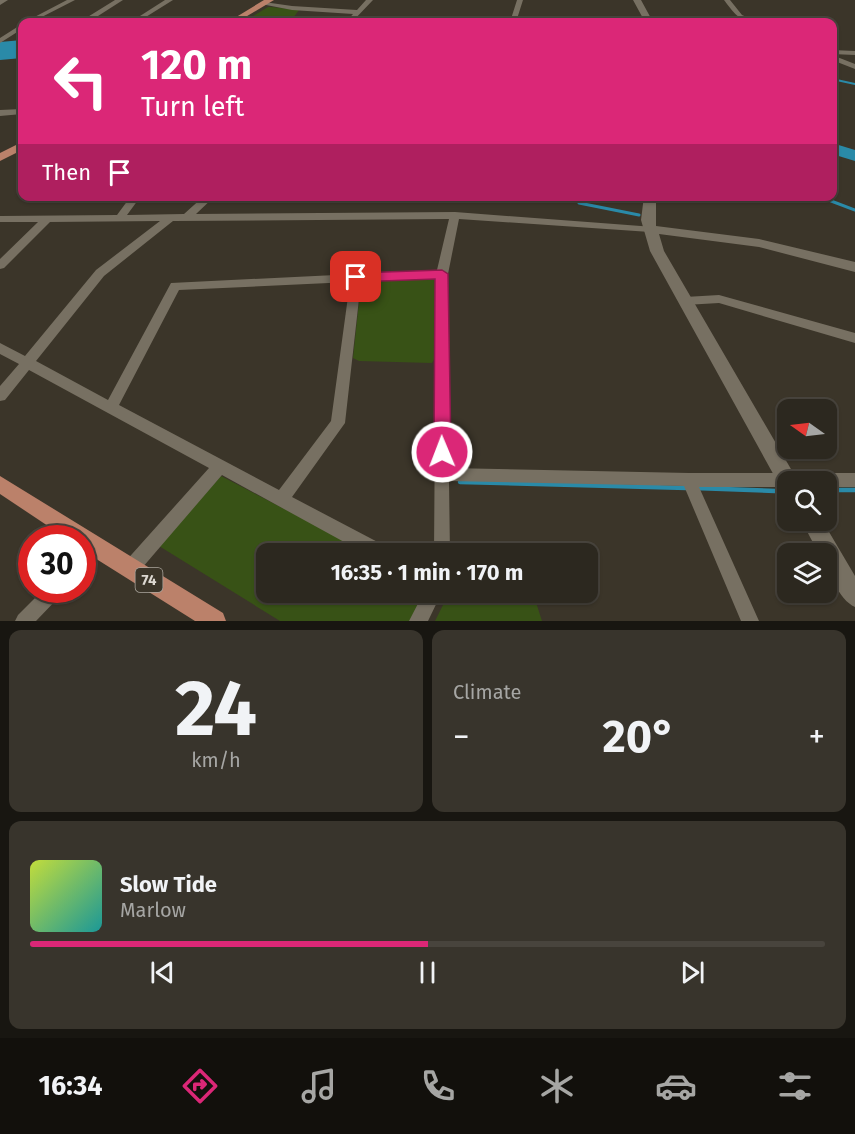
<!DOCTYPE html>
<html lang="en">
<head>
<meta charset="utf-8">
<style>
  :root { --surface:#2c281f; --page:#38342c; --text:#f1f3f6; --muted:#a6a6a4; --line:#48443d; --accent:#db2777 }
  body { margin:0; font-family:"Fira Sans",sans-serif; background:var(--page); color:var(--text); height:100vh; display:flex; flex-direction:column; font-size:22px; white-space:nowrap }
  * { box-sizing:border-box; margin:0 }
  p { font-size:20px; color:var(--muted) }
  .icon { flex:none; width:33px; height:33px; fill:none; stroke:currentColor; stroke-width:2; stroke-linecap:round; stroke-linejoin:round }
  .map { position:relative; height:621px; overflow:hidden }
  .drawer { display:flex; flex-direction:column; gap:9px; padding:9px; background:#181611; flex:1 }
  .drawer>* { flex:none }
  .guide { position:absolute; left:18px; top:18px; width:819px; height:183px; border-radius:12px; box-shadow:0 2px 4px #0004,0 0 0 2px var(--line); background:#db2777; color:#fff; overflow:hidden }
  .needle { width:39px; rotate:284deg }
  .controls { position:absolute; left:777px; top:399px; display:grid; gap:12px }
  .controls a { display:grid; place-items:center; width:60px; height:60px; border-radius:12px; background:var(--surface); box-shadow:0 2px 4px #0004,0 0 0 2px var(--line); font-size:30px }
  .speed { position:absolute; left:18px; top:525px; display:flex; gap:12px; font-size:30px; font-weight:700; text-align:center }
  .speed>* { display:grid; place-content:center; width:78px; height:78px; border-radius:50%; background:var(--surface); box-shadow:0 2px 4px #0004,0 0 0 2px var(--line); line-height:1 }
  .speed .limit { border:9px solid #d22; background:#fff; color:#111 }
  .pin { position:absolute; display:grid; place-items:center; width:51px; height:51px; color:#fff; margin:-26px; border-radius:12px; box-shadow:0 3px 9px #0006 }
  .me { position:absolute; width:66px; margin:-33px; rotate:359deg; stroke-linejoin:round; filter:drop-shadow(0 0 4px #0008) }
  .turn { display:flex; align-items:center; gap:21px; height:126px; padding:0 24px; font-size:27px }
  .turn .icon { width:78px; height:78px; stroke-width:2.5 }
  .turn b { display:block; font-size:42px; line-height:51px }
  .then { display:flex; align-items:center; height:57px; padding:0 24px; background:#0003; gap:12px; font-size:22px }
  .big { font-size:45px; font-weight:700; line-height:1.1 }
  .drawer .card { flex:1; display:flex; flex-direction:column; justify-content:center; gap:9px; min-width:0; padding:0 21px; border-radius:12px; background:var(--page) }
  .drawer .dial { align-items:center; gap:0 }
  .dial b { font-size:78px; line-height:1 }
  .song { display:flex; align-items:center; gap:18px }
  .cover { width:72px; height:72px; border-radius:9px; background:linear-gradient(135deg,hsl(70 70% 55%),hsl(180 70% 35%)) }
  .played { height:6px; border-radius:3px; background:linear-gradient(90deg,var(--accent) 50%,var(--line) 50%) }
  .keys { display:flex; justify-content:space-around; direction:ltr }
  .heat { display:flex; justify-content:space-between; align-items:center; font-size:33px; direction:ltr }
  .drawer .tiles { flex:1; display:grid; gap:9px; grid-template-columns:1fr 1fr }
  .card:last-child { grid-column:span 2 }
  .trip { position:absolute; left:256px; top:543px; width:342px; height:60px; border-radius:12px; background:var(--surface); box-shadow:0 2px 4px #0004,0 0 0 2px var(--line); font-weight:700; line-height:60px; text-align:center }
  .menu { display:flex; height:96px; justify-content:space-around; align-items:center; background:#12100c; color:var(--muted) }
  .menu .icon { width:42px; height:42px }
  .menu .on { color:var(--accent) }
  .menu b { font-size:27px; color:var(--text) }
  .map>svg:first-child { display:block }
</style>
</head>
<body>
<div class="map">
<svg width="855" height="621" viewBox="0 0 855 621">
  <rect width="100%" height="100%" fill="#3b3529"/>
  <!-- green -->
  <path fill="#385216" d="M268,7H271L299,10L290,22H243Z
    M431,277L435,280V358L432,363L359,361L353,358L361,284L366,280Z
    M221,476L369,553L267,554V592L427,593L411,621H280L159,546Z
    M449,593H533L542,621H435Z"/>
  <!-- water -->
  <path fill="#2a8aa8" d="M22,40V58L0,60V42Z"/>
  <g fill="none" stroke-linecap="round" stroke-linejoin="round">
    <!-- stream-far2 -->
    <path stroke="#2a8aa8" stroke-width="2" d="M832,79L855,84"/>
    <!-- stream-far1 -->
    <path stroke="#2a8aa8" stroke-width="3" d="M557,196L571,201
      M818,196L855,210
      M579,203L639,215"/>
    <!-- stream -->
    <path stroke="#2a8aa8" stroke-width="4.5" d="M460,482L687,488
      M695,488L775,491
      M826,490H855"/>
    <!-- river -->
    <path fill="#2a8aa8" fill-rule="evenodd" d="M832,143L855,150V161L832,154Z"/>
    <!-- minor -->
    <path fill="#777062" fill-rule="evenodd" d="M0,0H8L0,5Z
      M67,0H75L32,22H25Z
      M115,0H123L98,16H140L165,0H173L141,20H89L86,18Z
      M366,0H373L352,22H346L353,14L292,10L261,4L264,2L292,6L357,10Z
      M517,0H523L516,22H510Z
      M724,0H730L742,15L758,22C741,24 734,13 724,0Z
      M22,24V29L0,43V38Z
      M832,50L855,51V55L832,54Z
      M832,55L855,64V69L832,60Z
      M22,109V114L0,116V110Z
      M131,196H141L127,215L184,214L204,196H215L196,214L455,212L654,227L655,229L654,231L650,232L459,219L448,274L449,468L689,473H855V487H826V482H788V487H699L759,621H741L684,486L449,481L450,554H434L436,278L361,281L345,423L292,497L389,548L391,554H366L222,475L136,575L130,577L124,575L122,569L124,563L209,468L29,370L5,400L0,401V386L19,364L0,354V343L25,356L96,270L160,221L50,222L4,268L0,269V259L38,222H0V216L117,215ZM449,219L437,270L171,283L108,400L36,361L104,276L173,221ZM350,282L331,421L279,490L119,405L179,290Z
      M719,295L855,333V343L719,303L685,305L679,301L685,297Z
      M94,539L100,542L102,547C98,555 91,563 82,567V547Z
      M43,590H62L60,596L36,621H15L18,615Z
      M424,592H442L428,621H409Z"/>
    <!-- tertiary -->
    <path fill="#777062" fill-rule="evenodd" d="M633,0H641L653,22H645Z
      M644,196H656V226L759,239L855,262V272L759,247L659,234L664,251L795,476L797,482H788V490L781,488L650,251L641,220Z
      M801,520H822L855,576V607C839,600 826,570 826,554H819Z"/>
    <!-- primary -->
    <path fill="#bb816a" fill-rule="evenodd" d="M264,0H274L237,22H228Z
      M22,142V150L0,161V153Z
      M0,476L223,613L226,621H195L82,550V538H66L0,494Z"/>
  </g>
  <!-- route -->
  <path fill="#db2777" stroke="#8e194d" stroke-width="1.5" d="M442,270L448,274L451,452L448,457L442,459L437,457L434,452L435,279L356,282L350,277L356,273Z"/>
  <g text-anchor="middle" stroke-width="6" stroke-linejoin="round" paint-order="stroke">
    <!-- shield labels -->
    <rect fill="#3b3529" stroke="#aca79f" stroke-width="1.5" x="135.5" y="568" width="27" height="24" rx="4.5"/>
    <g font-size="15" font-weight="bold" fill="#dcd8d1">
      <text x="149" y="585">74</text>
    </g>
  </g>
</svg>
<div class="controls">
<a><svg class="needle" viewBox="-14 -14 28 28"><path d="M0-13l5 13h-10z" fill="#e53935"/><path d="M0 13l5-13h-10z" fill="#a6a6a4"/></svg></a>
<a><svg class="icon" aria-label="search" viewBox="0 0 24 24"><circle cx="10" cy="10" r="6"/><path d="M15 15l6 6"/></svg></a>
<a><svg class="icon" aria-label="layers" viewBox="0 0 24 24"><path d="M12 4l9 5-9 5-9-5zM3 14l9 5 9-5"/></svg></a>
</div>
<div class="speed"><div class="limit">30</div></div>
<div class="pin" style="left:356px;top:277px;background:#d93025"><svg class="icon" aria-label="arrive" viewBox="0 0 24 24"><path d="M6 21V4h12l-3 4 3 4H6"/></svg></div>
<svg class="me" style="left:442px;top:452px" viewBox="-20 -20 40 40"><circle r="17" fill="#db2777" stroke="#fff" stroke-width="3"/><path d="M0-11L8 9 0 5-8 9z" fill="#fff"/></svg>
<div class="trip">16:35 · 1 min · 170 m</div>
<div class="guide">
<div class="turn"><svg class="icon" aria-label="left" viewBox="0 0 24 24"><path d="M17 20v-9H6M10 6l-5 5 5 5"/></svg><div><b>120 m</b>Turn left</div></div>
<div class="then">Then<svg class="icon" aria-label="arrive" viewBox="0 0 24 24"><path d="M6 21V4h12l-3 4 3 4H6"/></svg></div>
</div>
</div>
<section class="drawer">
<div class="tiles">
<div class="card dial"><b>24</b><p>km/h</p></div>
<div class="card"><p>Climate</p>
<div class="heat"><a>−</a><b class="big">20°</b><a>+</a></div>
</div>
<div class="card">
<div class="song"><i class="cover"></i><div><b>Slow Tide</b><p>Marlow</p></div></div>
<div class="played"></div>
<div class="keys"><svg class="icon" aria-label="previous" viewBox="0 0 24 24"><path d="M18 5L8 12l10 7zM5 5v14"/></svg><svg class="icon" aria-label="pause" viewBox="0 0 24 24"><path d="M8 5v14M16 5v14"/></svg><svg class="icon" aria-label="next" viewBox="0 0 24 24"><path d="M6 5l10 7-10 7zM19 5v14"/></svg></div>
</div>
</div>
</section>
<nav class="menu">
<b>16:34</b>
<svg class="icon on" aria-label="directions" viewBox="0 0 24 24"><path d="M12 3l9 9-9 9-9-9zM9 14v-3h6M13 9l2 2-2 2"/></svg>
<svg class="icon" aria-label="music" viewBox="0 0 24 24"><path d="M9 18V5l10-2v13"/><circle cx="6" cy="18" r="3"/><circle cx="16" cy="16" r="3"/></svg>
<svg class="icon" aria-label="phone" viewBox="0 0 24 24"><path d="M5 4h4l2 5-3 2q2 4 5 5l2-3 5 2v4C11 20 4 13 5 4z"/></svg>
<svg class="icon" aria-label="climate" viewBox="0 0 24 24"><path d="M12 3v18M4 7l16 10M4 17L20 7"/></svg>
<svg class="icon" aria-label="car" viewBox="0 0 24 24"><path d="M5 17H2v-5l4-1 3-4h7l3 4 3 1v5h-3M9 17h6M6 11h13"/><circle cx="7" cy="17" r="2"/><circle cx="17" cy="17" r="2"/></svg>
<svg class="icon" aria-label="filters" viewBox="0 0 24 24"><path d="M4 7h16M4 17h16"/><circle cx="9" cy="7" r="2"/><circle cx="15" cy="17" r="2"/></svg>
</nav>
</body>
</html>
